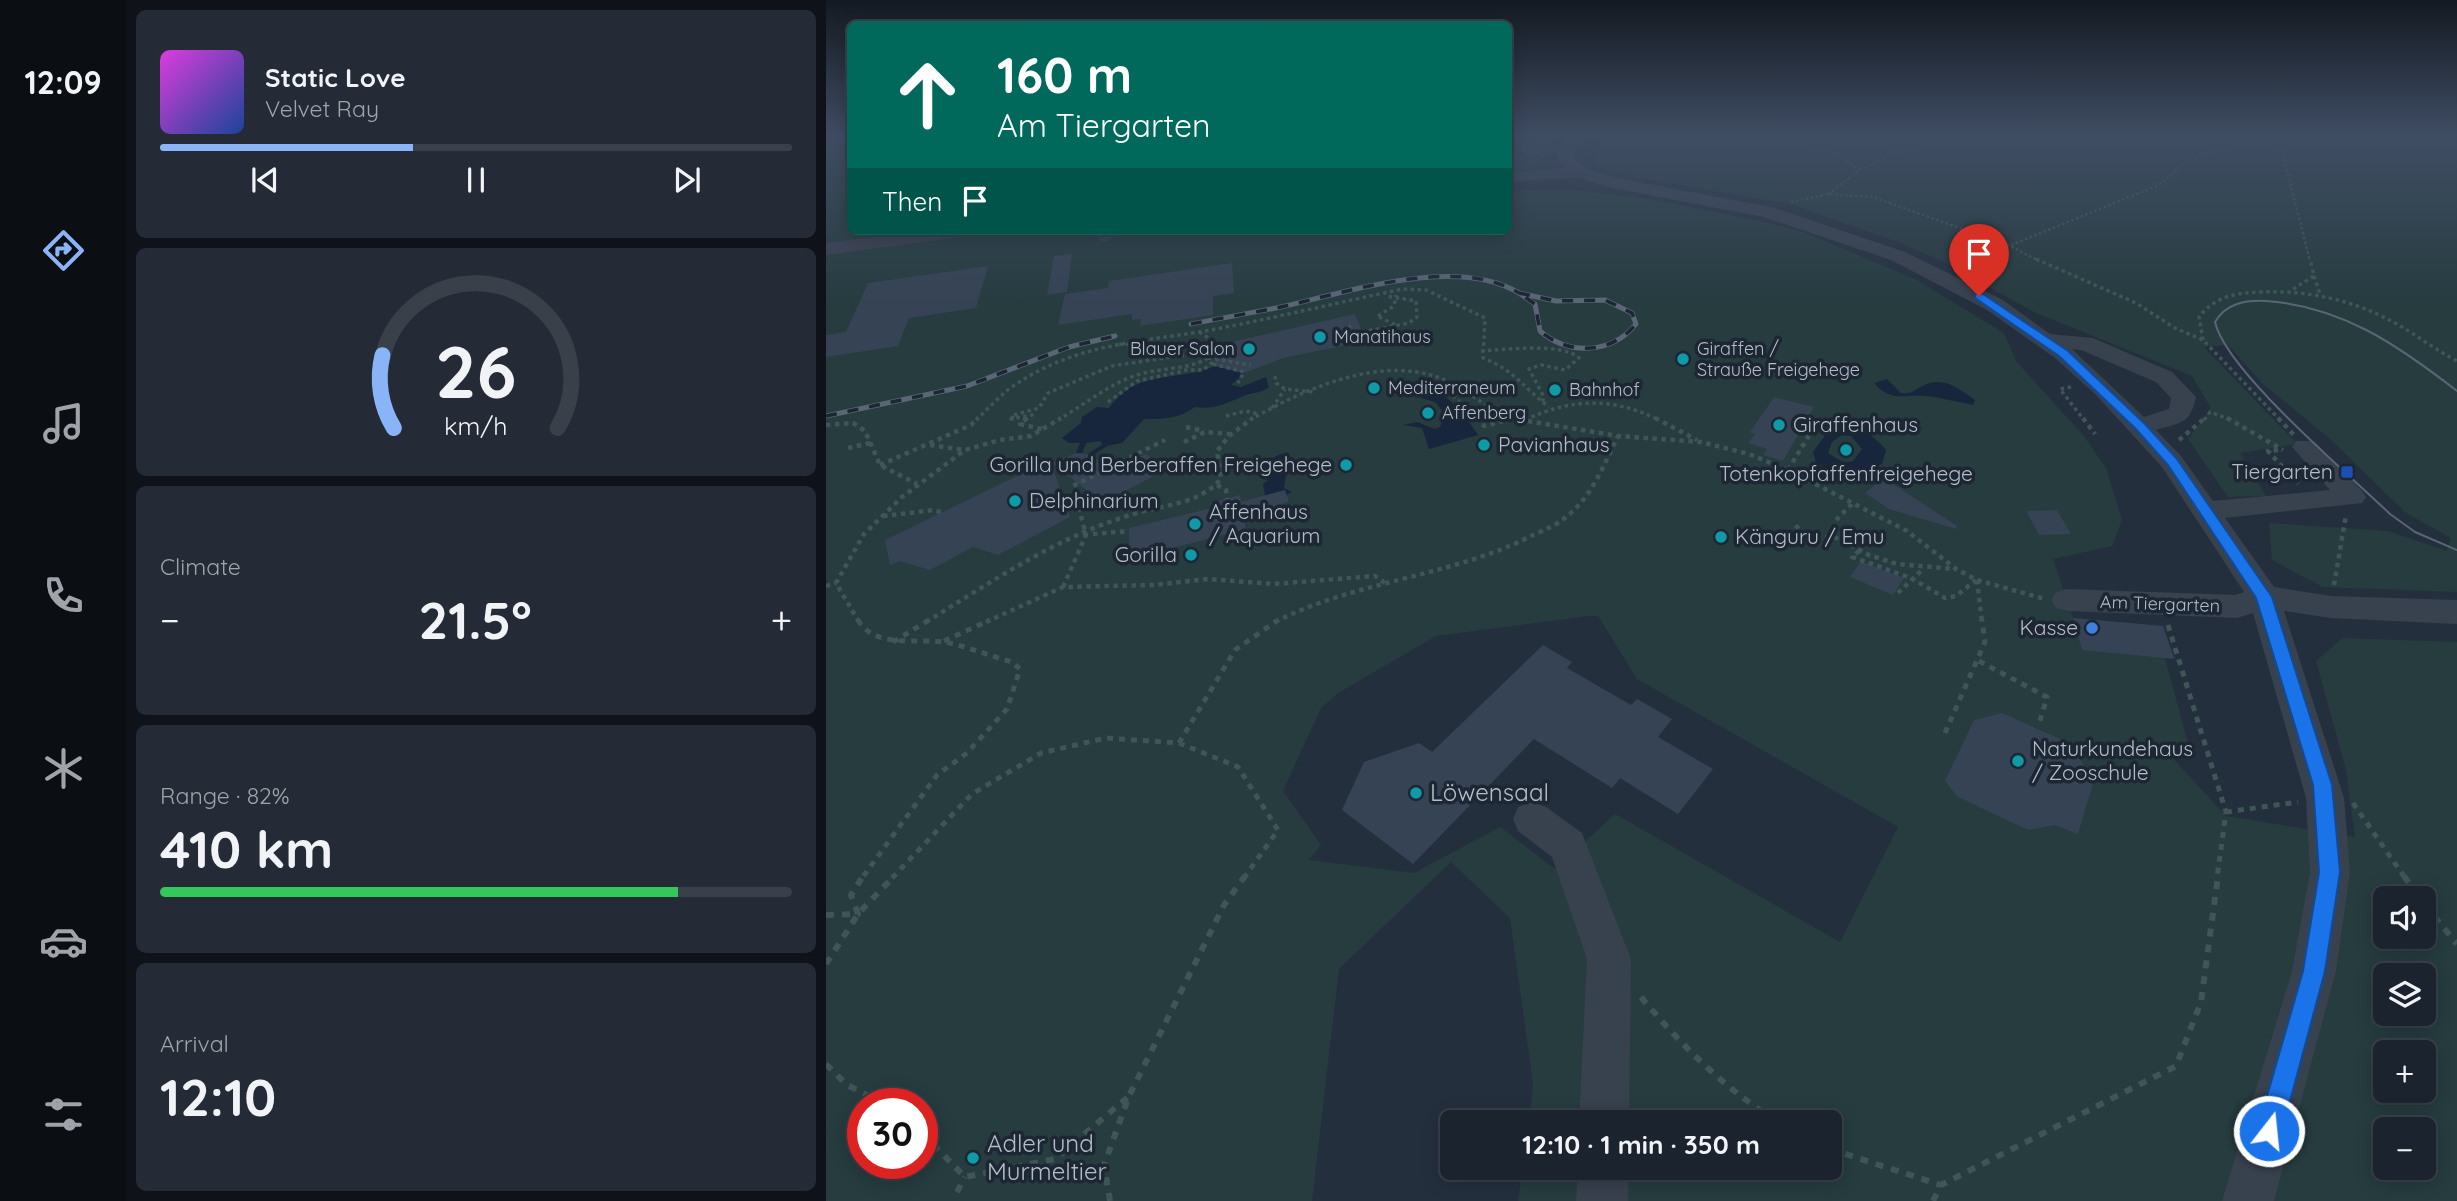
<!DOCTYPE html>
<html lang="en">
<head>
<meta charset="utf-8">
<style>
  :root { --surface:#1b232e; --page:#242b36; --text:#f1f3f6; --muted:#a0a4aa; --line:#39404a; --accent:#8ab4f8 }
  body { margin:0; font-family:Quicksand,sans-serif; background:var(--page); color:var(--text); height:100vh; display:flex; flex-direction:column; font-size:26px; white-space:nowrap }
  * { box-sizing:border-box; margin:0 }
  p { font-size:23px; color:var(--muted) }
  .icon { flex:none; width:38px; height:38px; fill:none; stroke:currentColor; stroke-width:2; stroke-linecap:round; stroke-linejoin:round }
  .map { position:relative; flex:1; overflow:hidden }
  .details { display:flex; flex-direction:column; gap:10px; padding:10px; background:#0f1319; width:700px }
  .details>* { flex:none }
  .hud { position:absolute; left:21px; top:21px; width:665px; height:214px; border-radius:10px; box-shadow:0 4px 18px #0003,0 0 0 2px var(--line); background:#00695c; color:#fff; overflow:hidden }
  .tools { position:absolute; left:1547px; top:886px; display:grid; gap:14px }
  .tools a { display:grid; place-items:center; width:63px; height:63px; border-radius:10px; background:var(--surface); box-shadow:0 4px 18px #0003,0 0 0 2px var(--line); font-size:35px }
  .speed { position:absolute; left:21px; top:1088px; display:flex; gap:14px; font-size:35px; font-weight:700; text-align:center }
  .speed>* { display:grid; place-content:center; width:91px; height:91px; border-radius:50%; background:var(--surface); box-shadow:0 4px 18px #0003,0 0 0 2px var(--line); line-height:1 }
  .speed .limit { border:10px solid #d22; background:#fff; color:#111 }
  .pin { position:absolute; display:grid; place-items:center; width:60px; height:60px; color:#fff; margin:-72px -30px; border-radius:50% 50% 50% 0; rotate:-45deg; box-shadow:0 0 7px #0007 }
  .pin .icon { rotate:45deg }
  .me { position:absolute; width:77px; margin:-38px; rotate:16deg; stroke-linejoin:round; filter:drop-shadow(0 0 5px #0008) }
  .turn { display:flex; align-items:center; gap:24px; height:147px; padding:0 35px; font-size:32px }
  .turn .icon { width:91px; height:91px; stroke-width:2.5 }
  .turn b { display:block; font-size:49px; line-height:60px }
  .then { display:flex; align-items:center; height:66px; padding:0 35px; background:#0003; gap:14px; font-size:26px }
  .big { font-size:52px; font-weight:700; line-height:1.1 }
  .details .card { flex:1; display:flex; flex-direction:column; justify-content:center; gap:10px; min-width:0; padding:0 24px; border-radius:10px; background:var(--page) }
  .details .dial { align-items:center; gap:0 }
  .dial svg { height:182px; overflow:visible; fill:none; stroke:var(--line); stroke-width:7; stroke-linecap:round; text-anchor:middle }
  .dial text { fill:var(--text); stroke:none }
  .song { display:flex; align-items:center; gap:21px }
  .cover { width:84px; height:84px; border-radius:10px; background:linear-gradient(135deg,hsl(300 70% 55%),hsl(220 70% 35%)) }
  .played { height:7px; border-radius:4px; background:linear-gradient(90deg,var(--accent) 40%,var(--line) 40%) }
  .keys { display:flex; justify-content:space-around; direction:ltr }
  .heat { display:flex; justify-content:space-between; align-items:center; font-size:38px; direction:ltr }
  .charge { height:10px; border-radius:5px; background:linear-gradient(90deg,#34c759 82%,var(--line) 0) }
  .trip { position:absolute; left:614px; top:1110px; width:402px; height:70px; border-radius:10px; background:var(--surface); box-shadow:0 4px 18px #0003,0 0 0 2px var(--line); font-weight:700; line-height:70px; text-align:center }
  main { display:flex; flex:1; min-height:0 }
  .dock { display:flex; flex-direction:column; width:126px; justify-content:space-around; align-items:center; background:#0b0e12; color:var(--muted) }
  .dock .icon { width:49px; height:49px }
  .dock .active { color:var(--accent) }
  .dock b { font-size:32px; color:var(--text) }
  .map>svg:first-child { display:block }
</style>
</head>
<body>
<main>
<nav class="dock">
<b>12:09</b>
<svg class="icon active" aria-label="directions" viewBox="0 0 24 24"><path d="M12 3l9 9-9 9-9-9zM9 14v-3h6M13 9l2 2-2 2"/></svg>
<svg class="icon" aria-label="music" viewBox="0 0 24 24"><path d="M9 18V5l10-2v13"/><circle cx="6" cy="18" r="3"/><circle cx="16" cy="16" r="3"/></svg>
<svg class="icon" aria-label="phone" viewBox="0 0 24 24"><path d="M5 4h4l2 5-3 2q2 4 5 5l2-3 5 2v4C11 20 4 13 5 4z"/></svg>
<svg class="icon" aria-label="climate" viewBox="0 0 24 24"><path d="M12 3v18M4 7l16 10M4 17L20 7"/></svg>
<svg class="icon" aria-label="car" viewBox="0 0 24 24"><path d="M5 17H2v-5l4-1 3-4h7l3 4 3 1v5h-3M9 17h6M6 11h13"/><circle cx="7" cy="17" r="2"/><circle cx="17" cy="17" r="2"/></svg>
<svg class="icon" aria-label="filters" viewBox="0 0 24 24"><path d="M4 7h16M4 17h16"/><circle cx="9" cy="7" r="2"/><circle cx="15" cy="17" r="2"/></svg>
</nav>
<section class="details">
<div class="card">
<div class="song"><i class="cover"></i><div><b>Static Love</b><p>Velvet Ray</p></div></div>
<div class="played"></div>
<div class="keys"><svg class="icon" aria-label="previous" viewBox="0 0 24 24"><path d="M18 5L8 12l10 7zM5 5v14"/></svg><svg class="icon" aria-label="pause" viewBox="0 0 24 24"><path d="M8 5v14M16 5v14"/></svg><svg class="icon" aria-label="next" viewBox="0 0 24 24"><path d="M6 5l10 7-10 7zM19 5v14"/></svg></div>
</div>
<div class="card dial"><svg viewBox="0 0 100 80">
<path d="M14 69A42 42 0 1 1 86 69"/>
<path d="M14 69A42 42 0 0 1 9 37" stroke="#8ab4f8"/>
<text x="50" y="56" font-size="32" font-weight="700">26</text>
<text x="50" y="72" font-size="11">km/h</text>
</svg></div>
<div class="card"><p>Climate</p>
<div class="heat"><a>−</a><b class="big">21.5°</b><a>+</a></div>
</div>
<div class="card"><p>Range · 82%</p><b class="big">410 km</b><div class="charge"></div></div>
<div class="card"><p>Arrival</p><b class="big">12:10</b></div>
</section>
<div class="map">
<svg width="1631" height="1201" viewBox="0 0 1631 1201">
  <rect width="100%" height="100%" fill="#242f3e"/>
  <!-- green -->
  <path fill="#263c3f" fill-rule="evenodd" d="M0,135H24V231H682L683,190H748L824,199L938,222L977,232L1089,279L1178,333L1190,361L1257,435L1280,468L1296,520L1286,546L1227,559L1247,618L1337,626L1349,659L1339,658L1365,755L1341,752L1400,816L1529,837L1520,770L1490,661L1516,638L1631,642V1201H692L697,1167H1004V1122H703L707,1084L684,918L625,862L513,969L486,1201H0ZM764,616H772L811,679L1072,827L1014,942L789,814L729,869L674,827L588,873L483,860L495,845L457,791L495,708L512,693L610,636ZM1559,898H1598V936H1559ZM1559,975H1598V1013H1559ZM1559,1052H1598V1090H1559ZM37,1104H96V1164H37ZM1559,1129H1598V1167H1559Z
    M710,135H736C721,160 713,171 683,173L682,142L697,145Z
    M776,135H1631V592L1497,587L1446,560L1443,523L1562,531L1621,551L1625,538L1580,513L1504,439L1436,383L1402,345L1378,347L1471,444L1414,453L1440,496L1402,497L1362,439L1385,408L1366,376L1210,313L1118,262L1075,243L963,204L809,177L771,166L772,143Z"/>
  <!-- water -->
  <path fill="#17263c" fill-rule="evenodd" d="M389,366L418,373L405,385L415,387L440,377L443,387C435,394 426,392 417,396C400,404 388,410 369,407C352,419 339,419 318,419L296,443L281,446L267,455L263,453L276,445L275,441L260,443L256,453H250L254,443H243L236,438L255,423L256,417L271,407L283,408C313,367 351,383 389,366Z
    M1061,379L1075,393C1088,395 1089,388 1101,384C1121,377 1135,391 1149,400L1147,405C1132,402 1116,398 1101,396C1079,393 1066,404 1048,383Z
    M613,392L633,408L652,435L603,449L596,428L577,425L591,422L609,429L614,427L616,421L623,419L609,402L595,398Z
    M1010,420C1031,426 1046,433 1060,450L1056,464C1029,474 1015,478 990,463L987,452ZM1016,435L1025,436L1036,449L1027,461L1018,463L1002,453L1006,442Z
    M455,454L468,458L453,468L460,475L458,488L466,492L451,500L439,496L437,484L442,480L434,476L430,466Z"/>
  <!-- building -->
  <path fill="#364354" d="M246,254L241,292L221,295L228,256Z
    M406,263L408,293L387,296V315L314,326L315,319L306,320V314L232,325L239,294L282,288L283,281Z
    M162,266L150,308L83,318L72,346L0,357V335L20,332L42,283Z
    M529,314L540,341L457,358L418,373L389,366L392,345Z
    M948,397L988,407L957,461L937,455L941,449L922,443L929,434L924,432Z
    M250,453L267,455L282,473L320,454L341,469L277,503L226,463Z
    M224,460L244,517L172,555L147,547L104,570L74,561L64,565L59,540Z
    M1058,478L1131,526L1130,529L1063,509L1039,493Z
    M459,490L463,501L418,520L420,529L304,559L303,528L386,508L384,503L414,495L415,502Z
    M1231,510L1245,534L1213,535L1200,511Z
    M1035,561L1078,578L1067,595L1024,577Z
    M1247,618L1337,626L1348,659L1256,650Z
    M717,645L746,662L741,668L805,705L811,699L846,719L832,737L887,769L852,814L794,778L786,788L708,739L587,864L516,810L538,762L593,743L606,752Z
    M1176,713L1243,743L1268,780L1252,834L1229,825L1202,830L1132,797L1119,781L1148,720Z"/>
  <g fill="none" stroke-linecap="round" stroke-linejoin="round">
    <!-- path-far4 -->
    <path stroke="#3f5557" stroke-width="2.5" stroke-dasharray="2.5 2.5" stroke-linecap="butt" d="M977,135L1034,170
      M1452,135L1484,261
      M0,145L24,156
      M682,145L720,156
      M682,149L698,160
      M704,149L724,150
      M1002,194L1034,170L1107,135
      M965,202L1002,194L1047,197L1184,246L1213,261
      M1185,245L1333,185L1354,167L1420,135"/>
    <!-- path-far3 -->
    <path stroke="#3f5557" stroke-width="3.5" stroke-dasharray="3.5 3.5" stroke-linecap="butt" d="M1210,259L1310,303L1349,328L1377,340L1454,420
      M1488,276L1494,294
      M1467,289L1488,276L1484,259
      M552,316L568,306L570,295
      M553,317L570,325
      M523,325L526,332
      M373,332L384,339
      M536,332L583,323L591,317L590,301L560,296
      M1377,340L1373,317C1389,296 1410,293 1435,292C1485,290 1532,301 1576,327C1594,338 1612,351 1631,361
      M655,351C677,350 737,342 753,358L739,370L715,365L703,369L718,397L716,403
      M382,358L425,365
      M387,364L418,372L412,383
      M358,370H377L392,358
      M449,376L450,383L459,389L487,392
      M626,383L624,393L652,420
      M1245,387L1234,389L1258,420
      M282,402L311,381L358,371
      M446,408L459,389
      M400,416L419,411L433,414
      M981,419L985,420
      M150,420C163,408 175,394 190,384C250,345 305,343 373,332C441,320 509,303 577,289L600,290L659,318L657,358C688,370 697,387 723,407
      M199,420L206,415L185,419L188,415L213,408L222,393L286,366L358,355
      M232,420C256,406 282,385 308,376C332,367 360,371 382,358L381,348L290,344
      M424,420C478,389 557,353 619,380C643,391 665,412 689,420
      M680,420L685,419
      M699,420C746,398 786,397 833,420
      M1378,420L1384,412L1405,420"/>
    <!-- path-far2 -->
    <path stroke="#3f5557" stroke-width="4.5" stroke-dasharray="4.5 4.5" stroke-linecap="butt" d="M185,418H188
      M201,418L194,424L216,429
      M650,418L658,426L685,419
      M684,418L792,436L875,442L923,454L962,470L1081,531L1130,569L1151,580L1219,599
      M829,418L871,440
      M1257,418L1269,434
      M1401,418L1457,450
      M1452,418L1468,435
      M697,421L703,418
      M0,425L27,423L39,431L54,465L91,484
      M360,427L378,431
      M1353,440L1379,418
      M358,442L379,432L404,434
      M104,445L139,450
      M22,448L44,443
      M1452,450L1442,451L1472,484
      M54,465L145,425L152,418
      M962,470L991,422L981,419
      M391,485L400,490L401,499
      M57,516L109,510L116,513
      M1010,520L1027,503
      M970,525L977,537H1008L1043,555L1071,564L1129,569
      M267,534L303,531
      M1033,551L1026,557L1085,578L1119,598L1130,596L1150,580
      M1151,580L1156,622
      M1508,585L1520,515
      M0,586L10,583
      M237,587L260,535L247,486L339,440
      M1072,593L1096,570
      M33,622L10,583L38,534L76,497L139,450L174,440L205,436L235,418
      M100,622C167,581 232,536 308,514C339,504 372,505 395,479L391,451L403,436L427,418
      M160,622L237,587L328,585L382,579L447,584L549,576L559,583
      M449,622C529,581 623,577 703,537C713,532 727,527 736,520C764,501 778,465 792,436"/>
    <!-- path-far1 -->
    <path stroke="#3f5557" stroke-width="5" stroke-dasharray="6 6" stroke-linecap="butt" d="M32,620C49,649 91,638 118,642C140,646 164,656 186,662L194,669L181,709L141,753L111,775L36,878
      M1342,625L1400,812L1391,878
      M118,641L164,620
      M67,642L103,620
      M1153,661L1221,697L1213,724
      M1119,733L1159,642L1156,620
      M353,743L409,650L452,620
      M1527,803L1579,878
      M1400,812L1472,802
      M66,878L146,794L215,753L280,738L353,743L412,767L452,830L418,878"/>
    <!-- path -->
    <path stroke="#3f5557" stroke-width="6" stroke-dasharray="8 8" stroke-linecap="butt" d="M1578,876L1593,898
      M1598,904L1631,944
      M0,915L32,914L25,895L37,876
      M0,964L32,914L68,876
      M815,997C856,1046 898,1088 952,1122
      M0,1064L21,1085L59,1104
      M96,1133L139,1177L229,1159L302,1097
      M1004,1149L1115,1185
      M131,1192L139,1177
      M284,1201L278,1165L303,1096L398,905L419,876
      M1107,1201L1115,1185L1350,1066L1375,1002L1392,876"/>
    <!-- minor -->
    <path fill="#38414e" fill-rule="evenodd" d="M739,135H755L747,157L760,168L786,177L949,208L1079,252L1177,300L1224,334L1267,338L1346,372L1370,397C1364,425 1355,422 1330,430L1355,456L1387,501L1504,490L1466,447L1470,441H1488L1536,491L1540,497L1536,503L1399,518L1448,587L1505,596L1631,600V624L1505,618L1458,611L1518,798L1524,872L1510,971L1448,1201H1396L1466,971L1484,872L1480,798L1427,613L1411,618L1241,611L1230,608L1225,600L1230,592L1241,589L1409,595L1418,592L1336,467L1270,395L1229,358L1161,310L1065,260L938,217L782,187L752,177L682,182V172L740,168L731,158V150ZM1246,349L1255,350L1330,382L1345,398L1343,409L1318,417Z
      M92,231H146L136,237L0,255V243Z
      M270,231H290V236L280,242L273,240Z
      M706,802L720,807L756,833L805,959L803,1122H753L761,959L726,857L692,831L687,819L692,807Z
      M752,1167H802V1201H750Z"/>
    <!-- tram -->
    <path stroke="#5a6575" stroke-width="2" d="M1631,391C1573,346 1516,306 1440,301C1420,300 1400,303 1389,322C1400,371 1523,474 1564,514L1589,532L1631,550"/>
    <!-- rail casing -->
    <g stroke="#5a6575" stroke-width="5">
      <path id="rail" d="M693,293L730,301L779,300L806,313L810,324C786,354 743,356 714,331L709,304Z
        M365,324C395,318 426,313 455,307C522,292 631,255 693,293
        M0,416L141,386L243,347L289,336"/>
    </g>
    <!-- rail -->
    <use href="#rail" stroke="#1d2633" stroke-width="3.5" stroke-dasharray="11" stroke-linecap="butt"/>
  </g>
  <!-- sky -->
  <linearGradient id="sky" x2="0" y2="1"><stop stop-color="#141a22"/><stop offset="0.45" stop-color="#3f4d63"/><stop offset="1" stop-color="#3f4d63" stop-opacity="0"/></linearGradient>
  <rect width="1631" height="303" fill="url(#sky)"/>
  <!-- route -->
  <path fill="#1a73e8" stroke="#114b97" stroke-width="2" d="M1149,294H1157L1242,351L1319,424L1351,459L1446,597L1506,785L1514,872L1499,971L1456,1131L1452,1140L1443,1144L1434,1140L1431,1131L1477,971L1493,872L1487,785L1430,598L1342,465L1310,429L1233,356L1149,298Z"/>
  <!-- markers -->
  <g fill="#0f9aa8" stroke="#1d2633" stroke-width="2.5">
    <circle cx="494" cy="337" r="7"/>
    <circle cx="423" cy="349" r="7"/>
    <circle cx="857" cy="359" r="7"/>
    <circle cx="548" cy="388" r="7"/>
    <circle cx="729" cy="390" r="7"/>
    <circle cx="602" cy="413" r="7"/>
    <circle cx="953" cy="425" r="7"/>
    <circle cx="658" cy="445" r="7"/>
    <circle cx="1020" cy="450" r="7"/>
    <circle cx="520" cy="465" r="7"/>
    <circle cx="189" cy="501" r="7"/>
    <circle cx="369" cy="524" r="7"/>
    <circle cx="895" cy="537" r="7"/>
    <circle cx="365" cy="555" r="7"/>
    <circle cx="1192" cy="761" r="7"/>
    <circle cx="590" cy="793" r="7"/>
    <circle cx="147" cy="1158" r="7"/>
  </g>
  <rect fill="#1a4fb4" stroke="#1d2633" stroke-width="2.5" x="1514" y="465" width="14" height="14" rx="3.5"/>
  <circle fill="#3f7fe0" stroke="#1d2633" stroke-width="2.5" cx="1266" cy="628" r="7"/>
  <g text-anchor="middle" stroke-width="7" stroke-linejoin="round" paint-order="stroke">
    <!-- far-poi labels -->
    <g font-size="18" fill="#b4bcc9" stroke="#1d2633" text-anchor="start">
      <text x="508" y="343">Manatihaus</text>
      <text x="409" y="355" text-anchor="end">Blauer Salon</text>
      <text x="871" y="355">Giraffen /<tspan x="871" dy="21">Strauße Freigehege</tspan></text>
      <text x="562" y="394">Mediterraneum</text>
      <text x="743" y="396">Bahnhof</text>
      <text x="616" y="419">Affenberg</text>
    </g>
    <!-- far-street labels -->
    <g font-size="18" fill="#b4bcc9" stroke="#1d2633">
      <text transform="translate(1334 604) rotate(2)" y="6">Am Tiergarten</text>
    </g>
    <!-- poi labels -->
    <g font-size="21" fill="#b4bcc9" stroke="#1d2633" text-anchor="start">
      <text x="967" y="432">Giraffenhaus</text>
      <text x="672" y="452">Pavianhaus</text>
      <text x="506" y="472" text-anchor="end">Gorilla und Berberaffen Freigehege</text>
      <text x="1507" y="479" text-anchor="end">Tiergarten</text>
      <text x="1020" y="481" text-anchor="middle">Totenkopfaffenfreigehege</text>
      <text x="203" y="508">Delphinarium</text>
      <text x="383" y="519">Affenhaus<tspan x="383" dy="24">/ Aquarium</tspan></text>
      <text x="909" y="544">Känguru / Emu</text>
      <text x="351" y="562" text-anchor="end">Gorilla</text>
      <text x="1252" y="635" text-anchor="end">Kasse</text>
      <text x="1206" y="756">Naturkundehaus<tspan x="1206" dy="24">/ Zooschule</tspan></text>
    </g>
    <!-- near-poi labels -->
    <g font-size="24" fill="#b4bcc9" stroke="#1d2633" text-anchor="start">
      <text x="604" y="801">Löwensaal</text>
      <text x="161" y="1152">Adler und<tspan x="161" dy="28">Murmeltier</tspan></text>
    </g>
  </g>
</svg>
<div class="tools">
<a><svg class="icon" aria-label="sound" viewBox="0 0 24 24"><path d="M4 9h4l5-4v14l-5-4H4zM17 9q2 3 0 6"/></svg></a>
<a><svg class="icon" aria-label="layers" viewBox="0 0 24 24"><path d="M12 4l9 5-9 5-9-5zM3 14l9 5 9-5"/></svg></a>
<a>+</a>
<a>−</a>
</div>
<div class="speed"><div class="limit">30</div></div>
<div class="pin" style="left:1153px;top:296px;background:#d93025"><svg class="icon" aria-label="arrive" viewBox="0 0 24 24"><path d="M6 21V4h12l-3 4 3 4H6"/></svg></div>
<svg class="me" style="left:1443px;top:1131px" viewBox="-20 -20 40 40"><circle r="17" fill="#1a73e8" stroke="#fff" stroke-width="3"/><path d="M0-11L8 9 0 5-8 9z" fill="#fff"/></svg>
<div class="trip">12:10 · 1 min · 350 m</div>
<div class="hud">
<div class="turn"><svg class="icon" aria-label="ahead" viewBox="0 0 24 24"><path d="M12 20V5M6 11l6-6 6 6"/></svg><div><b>160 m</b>Am Tiergarten</div></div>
<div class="then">Then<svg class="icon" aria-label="arrive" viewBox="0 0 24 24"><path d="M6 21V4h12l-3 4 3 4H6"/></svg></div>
</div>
</div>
</main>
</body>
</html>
